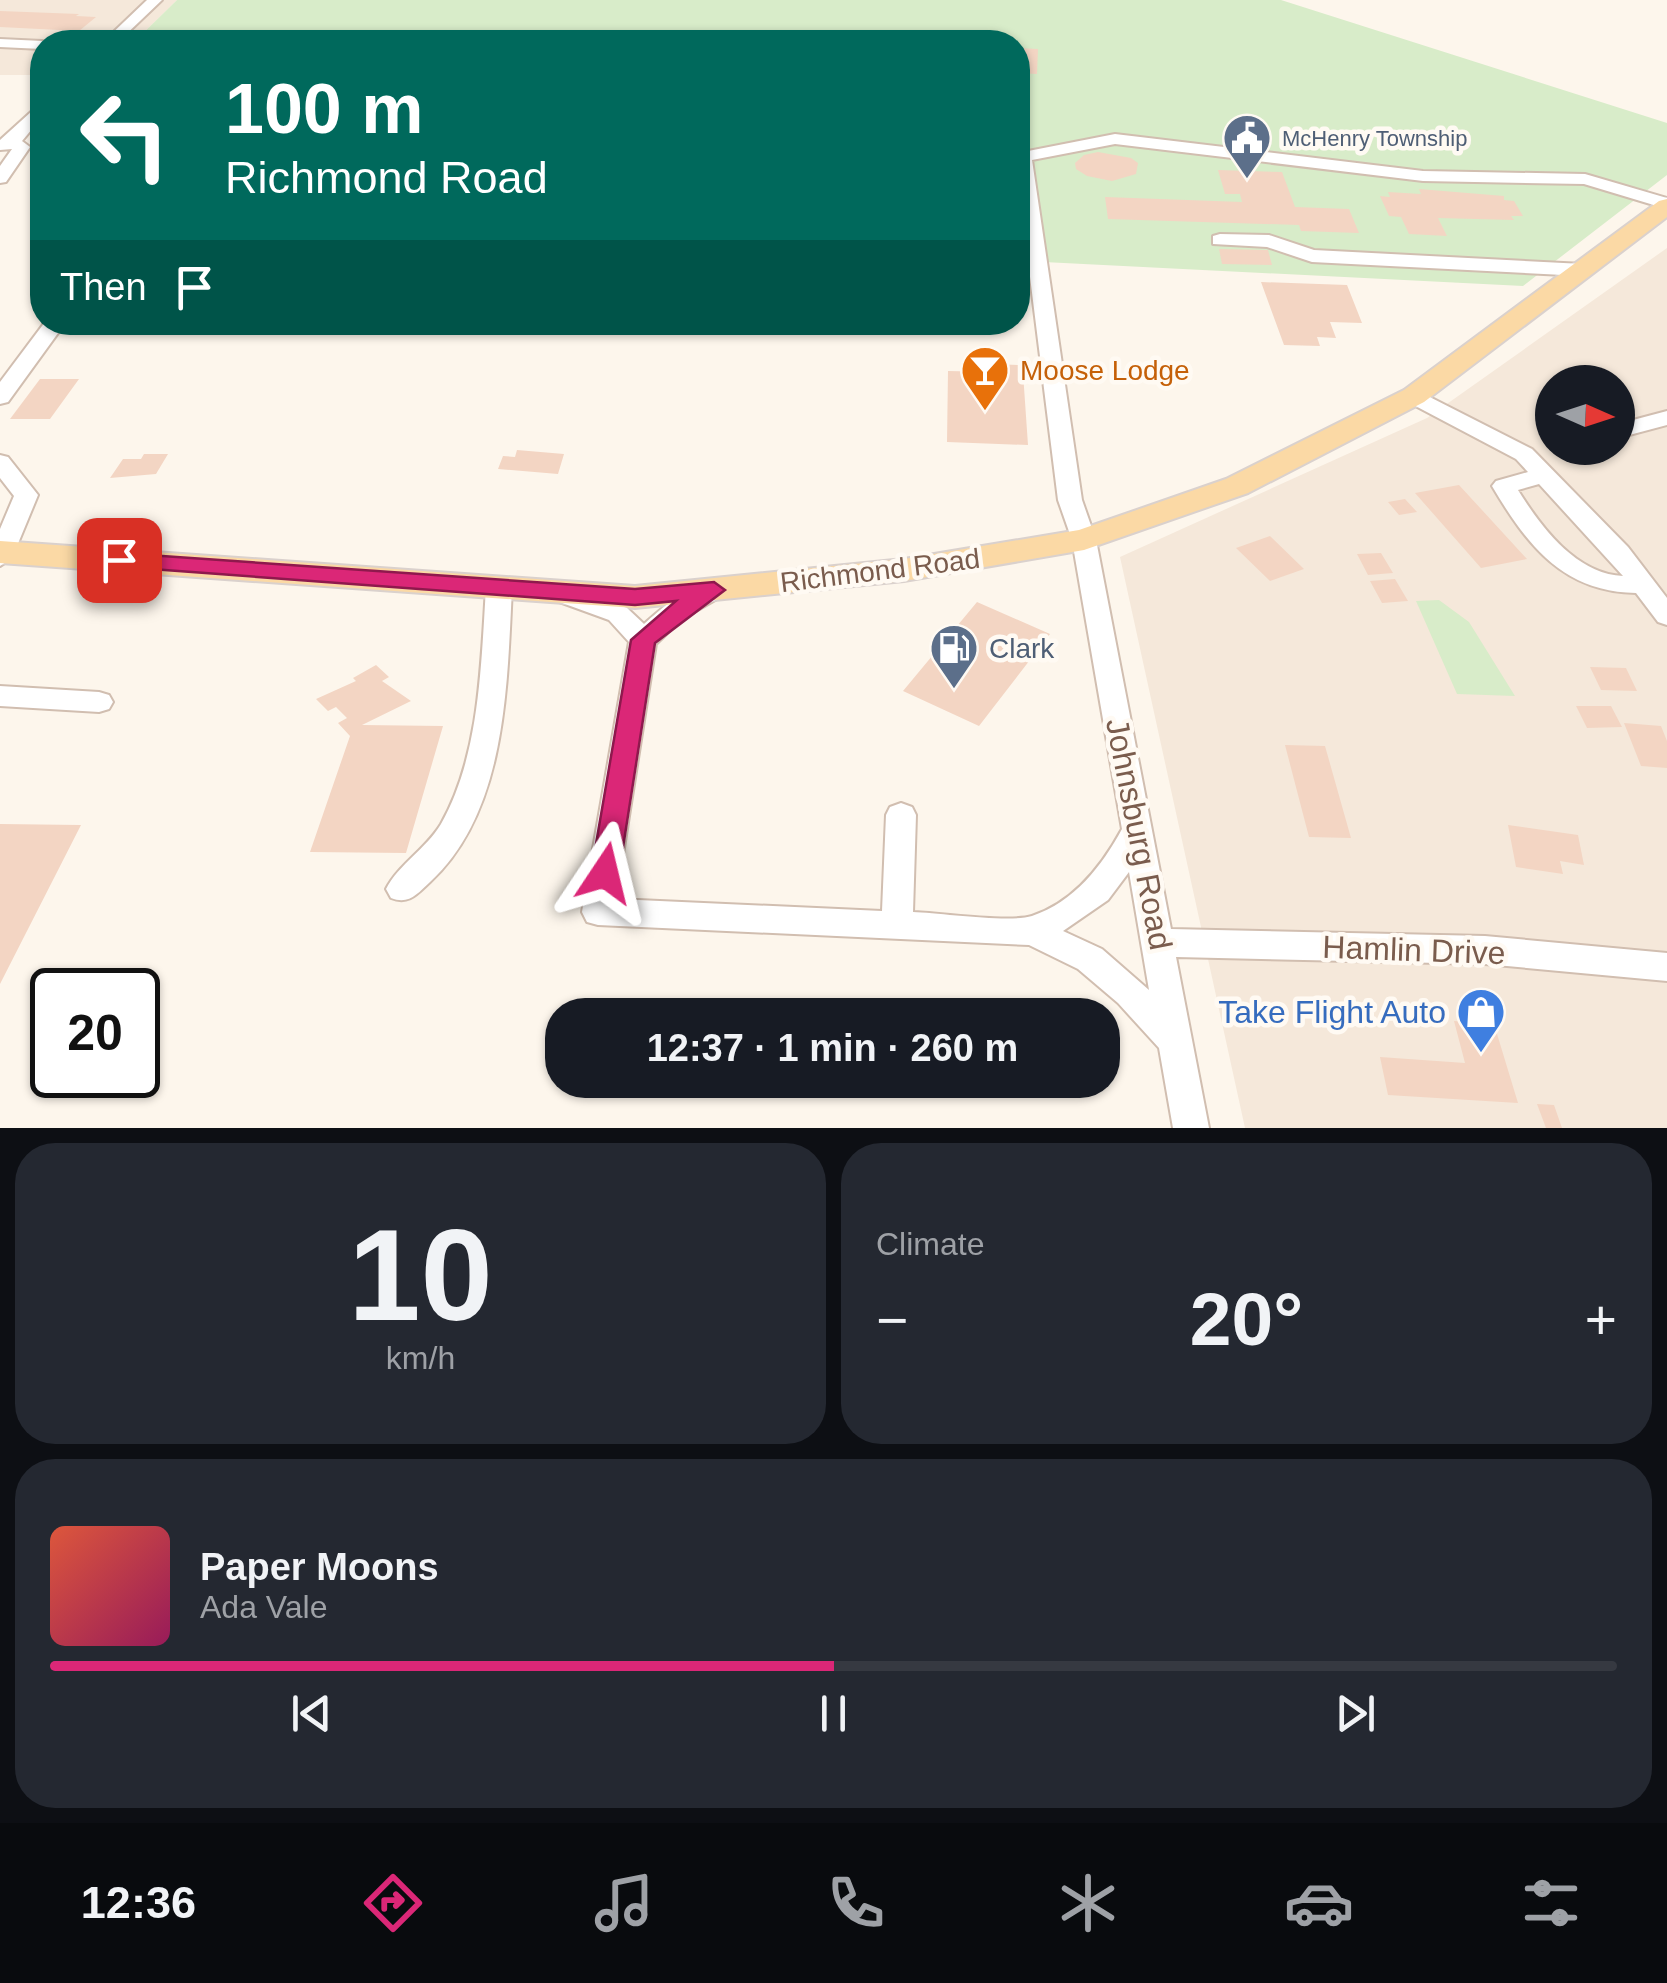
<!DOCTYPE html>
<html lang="en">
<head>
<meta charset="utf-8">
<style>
  :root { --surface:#171b24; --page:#242831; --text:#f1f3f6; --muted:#9ea1a6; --line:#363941; --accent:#db2777 }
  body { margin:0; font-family:Arial,sans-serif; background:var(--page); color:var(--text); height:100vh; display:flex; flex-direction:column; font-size:38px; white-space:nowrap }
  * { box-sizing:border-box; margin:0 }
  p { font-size:32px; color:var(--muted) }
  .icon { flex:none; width:55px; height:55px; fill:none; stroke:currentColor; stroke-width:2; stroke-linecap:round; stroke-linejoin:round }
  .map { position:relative; height:1128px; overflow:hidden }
  .drawer { display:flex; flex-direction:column; gap:15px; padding:15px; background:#0d0f14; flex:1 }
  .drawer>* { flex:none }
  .banner { position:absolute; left:30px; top:30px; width:1000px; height:305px; border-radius:40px; box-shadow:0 2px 8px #0004; background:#00695c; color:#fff; overflow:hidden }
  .needle { width:65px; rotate:93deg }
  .tools { position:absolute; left:1535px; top:365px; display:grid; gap:20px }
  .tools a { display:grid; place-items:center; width:100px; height:100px; border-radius:50%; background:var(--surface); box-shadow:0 2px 8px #0004; font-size:50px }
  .speed { position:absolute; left:30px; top:968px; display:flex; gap:20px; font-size:50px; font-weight:700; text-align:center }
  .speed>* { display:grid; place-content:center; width:130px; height:130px; border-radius:50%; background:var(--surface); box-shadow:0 2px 8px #0004; line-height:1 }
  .speed .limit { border:5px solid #111; border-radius:15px; background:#fff; color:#111 }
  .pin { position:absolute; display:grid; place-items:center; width:85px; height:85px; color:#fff; margin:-42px; border-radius:20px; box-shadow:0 5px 15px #0006 }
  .me { position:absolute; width:110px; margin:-55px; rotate:10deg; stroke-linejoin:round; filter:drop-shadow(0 0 8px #0008) }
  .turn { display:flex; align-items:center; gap:35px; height:210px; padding:0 30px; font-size:45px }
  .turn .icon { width:130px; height:130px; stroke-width:2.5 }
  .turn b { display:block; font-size:70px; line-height:85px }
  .then { display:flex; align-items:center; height:95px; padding:0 30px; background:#0003; gap:20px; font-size:38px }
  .big { font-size:75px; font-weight:700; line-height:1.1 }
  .drawer .widget { flex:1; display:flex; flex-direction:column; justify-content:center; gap:15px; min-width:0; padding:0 35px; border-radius:40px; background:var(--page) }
  .drawer .dial { align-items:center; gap:0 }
  .dial b { font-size:130px; line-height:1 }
  .song { display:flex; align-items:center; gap:30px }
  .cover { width:120px; height:120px; border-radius:15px; background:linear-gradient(135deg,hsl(10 70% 55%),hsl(330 70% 35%)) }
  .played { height:10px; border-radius:5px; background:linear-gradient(90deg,var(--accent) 50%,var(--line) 50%) }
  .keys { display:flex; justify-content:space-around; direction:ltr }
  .heat { display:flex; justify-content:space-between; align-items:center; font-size:55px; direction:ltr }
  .drawer .tiles { flex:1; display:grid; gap:15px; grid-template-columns:1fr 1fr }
  .widget:last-child { grid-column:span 2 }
  .trip { position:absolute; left:545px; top:998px; width:575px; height:100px; border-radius:40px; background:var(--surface); box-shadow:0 2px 8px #0004; font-weight:700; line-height:100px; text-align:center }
  .tabs { display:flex; height:160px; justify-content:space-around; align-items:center; background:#090b0e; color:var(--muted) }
  .tabs .icon { width:70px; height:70px }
  .tabs .selected { color:var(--accent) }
  .tabs b { font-size:45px; color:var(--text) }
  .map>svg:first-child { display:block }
</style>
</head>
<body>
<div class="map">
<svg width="1667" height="1128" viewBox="0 0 1667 1128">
  <rect width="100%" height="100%" fill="#fdf6ec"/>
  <!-- residential -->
  <path fill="#f5e8da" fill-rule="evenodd" d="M0,0H177L134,42H42V75H0Z
    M1667,248V1128H1245L1120,557L1427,418ZM1552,382H1618V448H1552Z"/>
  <!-- green -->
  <path fill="#d8ecc9" d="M177,0H1281L1667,123V175L1523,286L1024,261L1018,193V42H134Z
    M1439,600L1469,622L1515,696L1457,694L1416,601Z"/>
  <!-- building -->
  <path fill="#f3d5c3" d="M0,11L79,14L76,16L96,17L79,31L0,27Z
    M1018,48L1038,49L1037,74L1018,73Z
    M1098,152L1131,158L1138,163L1136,174L1112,181L1087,176L1076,169L1075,163L1084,155Z
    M1218,170L1282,172L1295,207L1349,209L1359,233L1301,231L1299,225L1108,219L1105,197L1242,202L1240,194H1225Z
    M1419,189L1504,196V200L1514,201L1523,216H1511L1514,220L1438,218L1447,236L1409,234L1401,217L1389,216L1380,196L1390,197L1388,192L1421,194Z
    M1219,249L1268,250L1272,265L1222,264Z
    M1261,282L1347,285L1362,323L1330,322L1336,338L1317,337L1320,346L1284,345Z
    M901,322H929V334L901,333Z
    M994,364L1018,365L1019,373H1023L1028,445L947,442L948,371L994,372Z
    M40,379H79L50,419H10Z
    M517,450L564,454L558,474L498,469L503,456L515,457Z
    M144,454H168L156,474L110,478L123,459H141Z
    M1459,485L1527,559L1481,568L1415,493Z
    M1405,499L1417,512L1399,515L1388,502Z
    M1270,536L1304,569L1270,581L1236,548Z
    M1381,553L1393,573L1368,575L1357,554Z
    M1395,579L1408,601L1382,603L1370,581Z
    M977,602L1050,634L979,726L903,691Z
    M376,665L389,677L382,681L411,701L362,725L443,726L406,853L310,852L350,736L338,723L347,718L336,707L328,711L316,699L356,681L353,678Z
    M1590,667L1626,668L1637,691L1601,690Z
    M1576,706H1611L1622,727L1587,728Z
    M1624,723L1661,726L1667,741V768L1641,766Z
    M1285,745L1325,746L1351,838L1309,837Z
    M0,824L81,825L0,984Z
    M1508,825L1578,835L1584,865L1560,861L1563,874L1516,867Z
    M1454,1021L1494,1024L1518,1103L1388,1095L1380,1057L1465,1063Z
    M1537,1104L1554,1105L1562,1128H1546Z"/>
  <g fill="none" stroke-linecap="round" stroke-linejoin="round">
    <!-- minor casing -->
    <g stroke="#d1beb0" stroke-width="4">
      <path id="minor" d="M147,0H162L118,42H103Z
        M0,39L42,41L48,42H42V49L0,47Z
        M42,102V117L22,141L30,147L6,182L0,183V166L12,149L0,150V140Z
        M1115,134L1423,171L1585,174L1667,198V209L1584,184L1423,181L1115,144L1032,160L1082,500L1096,540L1171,929L1485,936L1667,953V981L1485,964L1176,957L1209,1128H1173L1159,1048L1118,1003L1078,969L1029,945L598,925L587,922L582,912L629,642L609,620L554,600L550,594L563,585L627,608L644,624C662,608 696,577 722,584L726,590L722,596L682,619L656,644L616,899L882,911L886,815L890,807L901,803L912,807L916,815L913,912C940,913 1010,923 1032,916C1074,902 1102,866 1122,829L1072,540L1058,500L1018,181V153ZM1129,872L1149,990L1102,949L1063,931L1108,900Z
        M1220,234L1269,235L1314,250L1583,264L1593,270L1583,276L1312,262L1267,247L1213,244V236Z
        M45,322H66L8,402L0,404V382Z
        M1414,389L1532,449L1628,547L1667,598V625L1658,622L1636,593C1563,592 1527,545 1492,486L1496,481L1528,472L1516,459L1406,401L1403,396L1406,391ZM1539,484L1623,576C1576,574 1541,527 1518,490Z
        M1667,411V425L1618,438V424Z
        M0,455L8,457L38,495L12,558L0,566V529L14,496L0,478Z
        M499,579L512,588C507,685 507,811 430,882C417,894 409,905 391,898L386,889C399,864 426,849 441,824C480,755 481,665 486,588Z
        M0,686L99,692L109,695L113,702L109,709L99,712L0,706Z"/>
    </g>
    <!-- major casing -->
    <g stroke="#dad1cd" stroke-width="4">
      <path id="major" d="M1667,199V217L1424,402L1248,493L1084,550L904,581L635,608L0,563V541L635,586L904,559L1079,530L1226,479L1404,390L1659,201Z"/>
    </g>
    <!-- minor -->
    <use href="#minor" fill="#fff" fill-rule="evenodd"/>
    <!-- major -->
    <use href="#major" fill="#fbd9a5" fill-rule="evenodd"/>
  </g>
  <!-- route -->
  <path fill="#db2777" stroke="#8e194d" stroke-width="2.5" d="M119,553L635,589L714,582L725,590L655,643L619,873L615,881L605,885L595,881L591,873L631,640L676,601L635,605L111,566L108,560L111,555Z"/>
  <!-- icons -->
  <defs>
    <g id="civic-pin" transform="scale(2.5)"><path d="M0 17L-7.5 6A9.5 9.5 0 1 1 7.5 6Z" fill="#5c6f8a" stroke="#fffaf3"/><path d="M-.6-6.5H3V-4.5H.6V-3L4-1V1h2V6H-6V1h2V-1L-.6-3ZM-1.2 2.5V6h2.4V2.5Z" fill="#fff"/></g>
    <g id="bar-pin" transform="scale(2.5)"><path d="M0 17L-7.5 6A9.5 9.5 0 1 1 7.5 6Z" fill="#e8710a" stroke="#fffaf3"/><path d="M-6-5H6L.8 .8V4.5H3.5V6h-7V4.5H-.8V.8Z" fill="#fff"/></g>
    <g id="fuel-pin" transform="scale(2.5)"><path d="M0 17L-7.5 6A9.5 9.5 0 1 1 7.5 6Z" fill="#5c6f8a" stroke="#fffaf3"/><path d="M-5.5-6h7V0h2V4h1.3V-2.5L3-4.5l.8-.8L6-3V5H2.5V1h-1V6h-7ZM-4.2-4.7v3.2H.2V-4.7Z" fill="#fff"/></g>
    <g id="shop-pin" transform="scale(2.5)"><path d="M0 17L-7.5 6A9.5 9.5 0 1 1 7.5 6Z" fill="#3f7fe0" stroke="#fffaf3"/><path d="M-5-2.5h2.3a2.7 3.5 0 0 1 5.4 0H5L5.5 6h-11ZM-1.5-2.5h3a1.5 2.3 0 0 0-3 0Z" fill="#fff"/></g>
  </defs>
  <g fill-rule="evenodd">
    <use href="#civic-pin" x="1247" y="138"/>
    <use href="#bar-pin" x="985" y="370"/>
    <use href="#fuel-pin" x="954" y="648"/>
    <use href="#shop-pin" x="1481" y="1012"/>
  </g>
  <g text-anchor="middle" stroke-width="9" stroke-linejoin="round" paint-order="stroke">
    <!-- far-service labels -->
    <g font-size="22" fill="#4e5e75" stroke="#fffaf3" text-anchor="start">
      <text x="1282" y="146">McHenry Township</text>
    </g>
    <!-- food labels -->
    <g font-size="28" fill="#c56008" stroke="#fffaf3" text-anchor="start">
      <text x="1020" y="380">Moose Lodge</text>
    </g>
    <!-- street labels -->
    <g font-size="28" fill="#7a5c4d" stroke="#fffaf3">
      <text transform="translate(880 570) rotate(-7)" y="10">Richmond Road</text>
    </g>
    <!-- service labels -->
    <g font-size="28" fill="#4e5e75" stroke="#fffaf3" text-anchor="start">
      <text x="989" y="658">Clark</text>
    </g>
    <!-- near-street labels -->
    <g font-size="32" fill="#7a5c4d" stroke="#fffaf3">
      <text transform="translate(1139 834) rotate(79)" y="11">Johnsburg Road</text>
      <text transform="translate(1414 950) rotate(2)" y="11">Hamlin Drive</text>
    </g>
    <!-- near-shop labels -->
    <g font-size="32" fill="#366cbe" stroke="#fffaf3" text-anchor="end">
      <text x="1446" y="1023">Take Flight Auto</text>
    </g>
  </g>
</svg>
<div class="tools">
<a><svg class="needle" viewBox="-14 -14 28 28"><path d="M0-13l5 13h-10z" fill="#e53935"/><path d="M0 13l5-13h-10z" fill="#9ea1a6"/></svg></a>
</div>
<div class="speed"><div class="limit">20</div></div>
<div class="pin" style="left:119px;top:560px;background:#d93025"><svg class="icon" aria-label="arrive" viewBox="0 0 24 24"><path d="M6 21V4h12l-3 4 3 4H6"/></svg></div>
<svg class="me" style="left:605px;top:873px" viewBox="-20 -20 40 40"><path d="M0-17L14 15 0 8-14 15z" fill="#db2777" stroke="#fff" stroke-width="4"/></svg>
<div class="trip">12:37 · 1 min · 260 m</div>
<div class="banner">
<div class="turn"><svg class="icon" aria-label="left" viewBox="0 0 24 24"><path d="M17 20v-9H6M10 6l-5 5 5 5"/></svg><div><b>100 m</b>Richmond Road</div></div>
<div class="then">Then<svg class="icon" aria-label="arrive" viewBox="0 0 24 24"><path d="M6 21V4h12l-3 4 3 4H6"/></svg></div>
</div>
</div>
<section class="drawer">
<div class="tiles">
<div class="widget dial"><b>10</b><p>km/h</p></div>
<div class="widget"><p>Climate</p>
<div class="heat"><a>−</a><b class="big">20°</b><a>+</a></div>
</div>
<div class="widget">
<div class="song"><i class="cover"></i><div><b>Paper Moons</b><p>Ada Vale</p></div></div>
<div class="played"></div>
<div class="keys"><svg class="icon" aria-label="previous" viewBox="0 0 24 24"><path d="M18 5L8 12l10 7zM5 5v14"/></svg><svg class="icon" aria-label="pause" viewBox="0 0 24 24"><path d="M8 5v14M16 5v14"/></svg><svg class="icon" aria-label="next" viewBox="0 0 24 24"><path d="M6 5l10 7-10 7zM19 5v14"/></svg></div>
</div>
</div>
</section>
<nav class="tabs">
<b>12:36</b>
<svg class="icon selected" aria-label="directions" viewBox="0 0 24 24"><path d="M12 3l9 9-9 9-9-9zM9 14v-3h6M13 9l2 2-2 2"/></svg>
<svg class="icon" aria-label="music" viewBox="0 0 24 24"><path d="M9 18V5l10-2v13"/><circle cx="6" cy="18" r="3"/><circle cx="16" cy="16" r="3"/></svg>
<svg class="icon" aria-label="phone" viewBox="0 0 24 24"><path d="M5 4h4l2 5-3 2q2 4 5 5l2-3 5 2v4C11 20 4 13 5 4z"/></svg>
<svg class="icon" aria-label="climate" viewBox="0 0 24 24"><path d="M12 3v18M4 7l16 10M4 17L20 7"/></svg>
<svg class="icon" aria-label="car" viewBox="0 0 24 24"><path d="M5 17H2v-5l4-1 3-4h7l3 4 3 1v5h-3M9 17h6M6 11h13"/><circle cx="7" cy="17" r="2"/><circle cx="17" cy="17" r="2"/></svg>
<svg class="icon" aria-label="filters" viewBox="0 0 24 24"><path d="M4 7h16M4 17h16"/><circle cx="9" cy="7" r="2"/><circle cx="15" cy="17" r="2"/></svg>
</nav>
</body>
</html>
